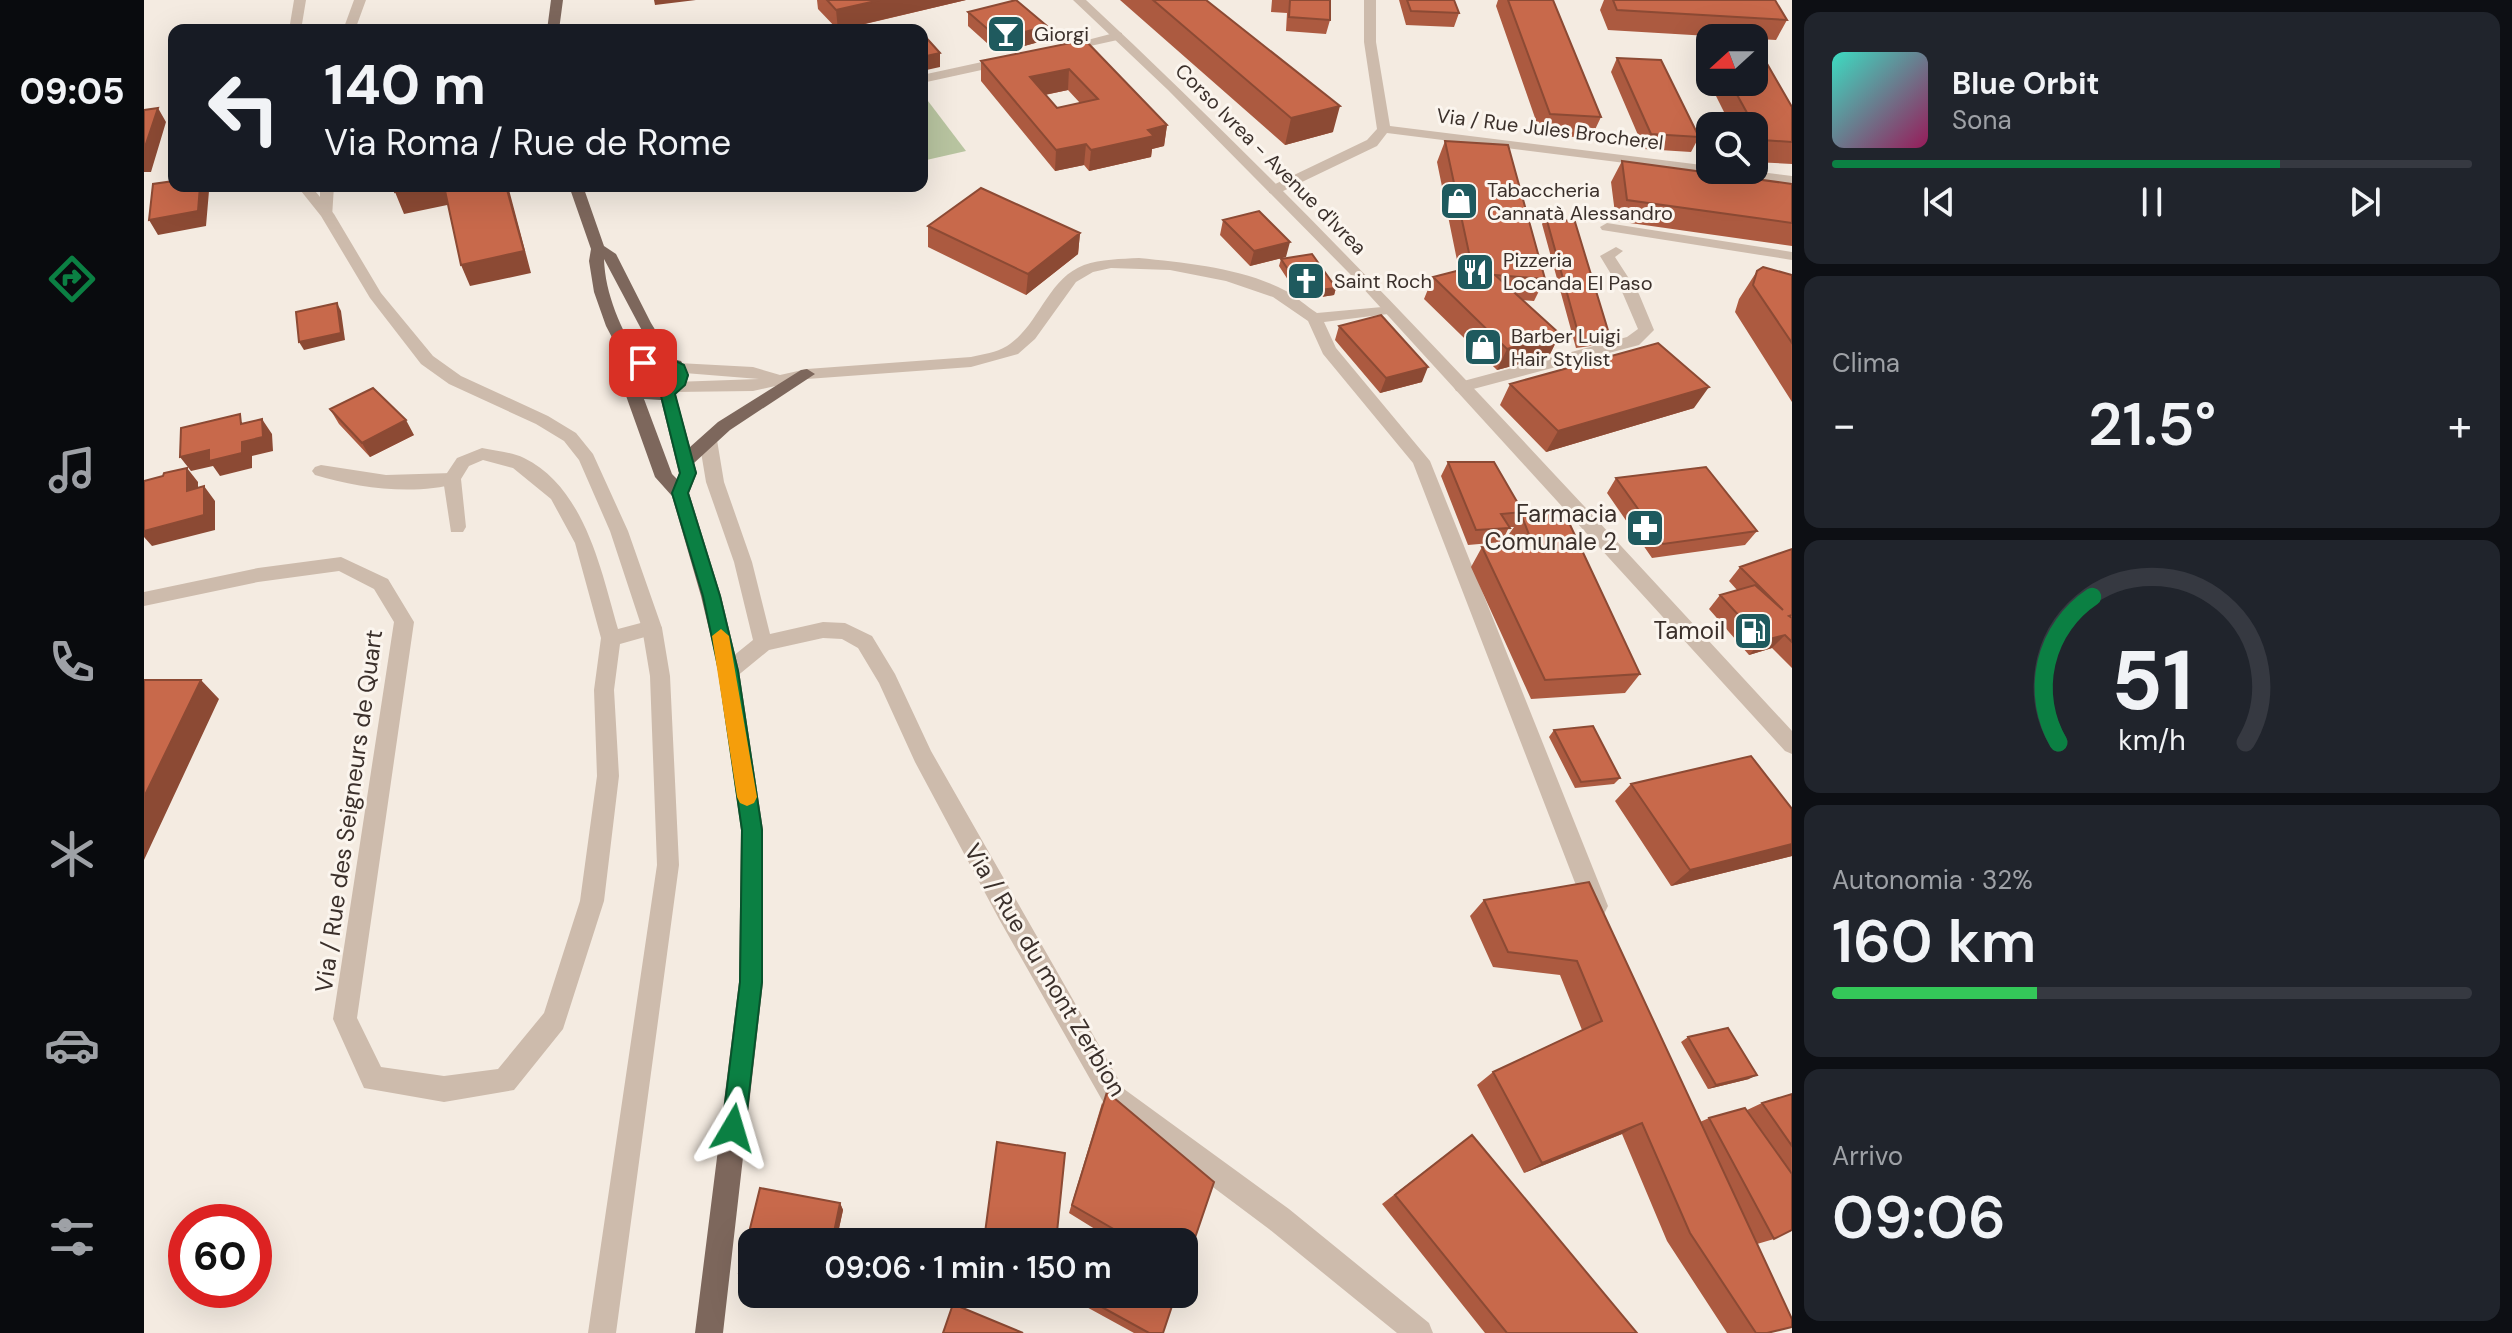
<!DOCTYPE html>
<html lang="it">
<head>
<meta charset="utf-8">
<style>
  :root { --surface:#171b24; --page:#20242c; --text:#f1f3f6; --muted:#9ea1a6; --line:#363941; --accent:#0b8043 }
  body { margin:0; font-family:"DM Sans",sans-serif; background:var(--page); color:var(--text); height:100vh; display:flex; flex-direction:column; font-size:30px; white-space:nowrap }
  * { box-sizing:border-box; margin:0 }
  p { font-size:26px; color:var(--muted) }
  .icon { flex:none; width:44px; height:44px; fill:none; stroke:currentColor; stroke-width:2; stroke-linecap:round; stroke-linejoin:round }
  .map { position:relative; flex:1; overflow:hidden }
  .details { display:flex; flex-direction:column; gap:12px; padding:12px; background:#0d0f14; width:720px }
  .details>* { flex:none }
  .hud { position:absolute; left:24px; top:24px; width:760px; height:168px; border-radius:16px; box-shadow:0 8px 32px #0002; background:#171b24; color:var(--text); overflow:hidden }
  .needle { width:52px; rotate:249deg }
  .buttons { position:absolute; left:1552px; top:24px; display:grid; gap:16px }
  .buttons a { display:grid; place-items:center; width:72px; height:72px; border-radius:16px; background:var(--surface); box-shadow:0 8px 32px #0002; font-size:40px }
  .speed { position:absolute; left:24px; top:1204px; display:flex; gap:16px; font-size:40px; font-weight:700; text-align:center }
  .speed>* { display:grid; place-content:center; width:104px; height:104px; border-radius:50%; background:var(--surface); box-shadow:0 8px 32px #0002; line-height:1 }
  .speed .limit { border:12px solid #d22; background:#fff; color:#111 }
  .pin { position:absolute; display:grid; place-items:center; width:68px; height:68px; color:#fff; margin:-34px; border-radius:16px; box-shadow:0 4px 12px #0006 }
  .me { position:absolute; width:88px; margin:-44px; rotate:7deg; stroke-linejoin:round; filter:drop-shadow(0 0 6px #0008) }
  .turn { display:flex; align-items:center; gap:28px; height:168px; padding:0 24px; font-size:36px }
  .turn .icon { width:104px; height:104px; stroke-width:2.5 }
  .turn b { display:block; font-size:56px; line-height:68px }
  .big { font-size:60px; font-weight:600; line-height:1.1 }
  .details .widget { flex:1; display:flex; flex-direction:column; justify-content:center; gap:12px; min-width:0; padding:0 28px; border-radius:16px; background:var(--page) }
  .details .dial { align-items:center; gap:0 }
  .dial svg { height:208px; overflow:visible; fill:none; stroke:var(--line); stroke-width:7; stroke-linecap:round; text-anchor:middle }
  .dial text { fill:var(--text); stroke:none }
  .song { display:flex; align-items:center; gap:24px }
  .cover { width:96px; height:96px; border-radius:12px; background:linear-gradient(135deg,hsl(170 70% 55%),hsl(330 70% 35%)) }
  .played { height:8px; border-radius:4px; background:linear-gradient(90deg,var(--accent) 70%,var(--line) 70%) }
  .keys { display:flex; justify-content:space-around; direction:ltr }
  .heat { display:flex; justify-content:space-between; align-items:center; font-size:44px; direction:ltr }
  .charge { height:12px; border-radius:6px; background:linear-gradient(90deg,#34c759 32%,var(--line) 0) }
  .trip { position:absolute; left:594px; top:1228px; width:460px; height:80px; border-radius:16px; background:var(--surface); box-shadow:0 8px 32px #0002; font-weight:600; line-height:80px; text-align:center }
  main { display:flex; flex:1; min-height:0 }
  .tabs { display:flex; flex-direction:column; width:144px; justify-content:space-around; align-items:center; background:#090b0e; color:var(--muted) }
  .tabs .icon { width:56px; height:56px }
  .tabs .current { color:var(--accent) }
  .tabs b { font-size:36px; color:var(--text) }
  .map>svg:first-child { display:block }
</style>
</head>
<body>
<main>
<nav class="tabs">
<b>09:05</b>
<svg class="icon current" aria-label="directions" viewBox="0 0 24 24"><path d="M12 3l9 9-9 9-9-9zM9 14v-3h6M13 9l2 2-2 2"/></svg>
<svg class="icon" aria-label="music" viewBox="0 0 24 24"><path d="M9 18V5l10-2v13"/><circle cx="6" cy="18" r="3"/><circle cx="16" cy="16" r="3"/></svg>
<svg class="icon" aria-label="phone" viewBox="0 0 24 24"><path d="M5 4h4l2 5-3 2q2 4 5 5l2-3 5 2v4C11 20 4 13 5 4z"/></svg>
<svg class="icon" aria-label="climate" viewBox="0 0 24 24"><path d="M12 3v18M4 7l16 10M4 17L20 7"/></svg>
<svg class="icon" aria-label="car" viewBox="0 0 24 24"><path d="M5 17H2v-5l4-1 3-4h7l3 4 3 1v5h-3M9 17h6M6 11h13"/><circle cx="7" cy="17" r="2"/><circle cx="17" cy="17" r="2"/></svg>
<svg class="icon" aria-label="filters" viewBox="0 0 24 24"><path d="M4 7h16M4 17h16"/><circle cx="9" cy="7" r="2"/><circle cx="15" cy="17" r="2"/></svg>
</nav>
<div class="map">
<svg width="1648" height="1333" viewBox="0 0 1648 1333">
  <rect width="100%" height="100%" fill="#f4ebe1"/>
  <!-- green -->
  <path fill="#b8c4a0" d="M784,101L822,151L778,161V102Z"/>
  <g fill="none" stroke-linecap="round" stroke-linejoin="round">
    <!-- service -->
    <path fill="#cdbbac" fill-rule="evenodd" d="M974,32L978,33V39L919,52L913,48Z
      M861,57L865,58V64L778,83V75Z
      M1463,223L1648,252V260L1458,230L1456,227Z
      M1472,247L1479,251L1471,257L1495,294L1510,330L1495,345L1318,392L1312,391L1310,387L1312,383L1483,337L1494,329L1479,294L1456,256Z
      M177,465L242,475L308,473L317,479L314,483C270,496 214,488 171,475L168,471L171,467Z"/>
    <!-- minor -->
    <path fill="#cdbbac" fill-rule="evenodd" d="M210,0H222L211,30H199Z
      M1220,0H1232V42L1246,126L1566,166V170H1601L1648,176V184L1243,133L1233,146L1135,193H1125V187L1223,140L1233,129L1220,42Z
      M176,186H190L188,217L183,218L176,214Z
      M995,258C1043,263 1099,268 1142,291C1153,297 1162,306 1173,313L1249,306V312L1244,314L1180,322L1192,348L1286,461L1464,906L1460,914L1452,917L1444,914L1440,906L1269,463L1179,354L1164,321L1129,297L1082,281L1026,270L967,268L949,272L932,282L891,339L874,354L827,367L663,379L609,391L530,392L522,387L530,382L615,379L528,372V364L534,363L609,367L636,375L663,369L827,357C839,354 852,353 863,346C895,326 903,279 940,265C957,259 977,259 995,258Z
      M564,434L573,440L580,482L608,562L626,634L679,622L701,623L728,636L751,674L787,751L980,1089L1145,1209L1285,1323L1289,1333H1253L1125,1229L962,1107L855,919L771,762L735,683L714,648L698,639L679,638L625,650L592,677H578L575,671L578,665L609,640L590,562L562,482L555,440Z
      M338,448C351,451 368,452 380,458C441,488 457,570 474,629L508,620L515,623L518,628L515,633L476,644L470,690L475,776L460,901L419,1029L370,1090L300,1102L220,1088L189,1019L250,622L230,589L195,571L114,582L0,606V592L114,568L197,557L244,579L270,622L213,1018L237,1067L300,1076L354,1069L400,1013L436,901L453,776L450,690L457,638L431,543L407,499L369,468L339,460L325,466L317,479L322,527L319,532H307L299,479L313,458Z"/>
    <!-- tertiary -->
    <path fill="#cdbbac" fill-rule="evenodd" d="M150,0H162L157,30H145Z
      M929,0H942C1190,231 1418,482 1648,731V754L1641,751L1206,274L1024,90Z
      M153,186H167L190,214L237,293L289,356L317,376L404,416L432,433L449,454L484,531L518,628L526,676L535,865L472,1333H444L513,865L506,676L498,628L466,531L435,460L420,441L392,424L305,384L277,364L226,298L177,216Z"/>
    <!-- primary -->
    <path fill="#7d675c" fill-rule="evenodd" d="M407,0H419L415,30H403Z
      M425,186H439L460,246L472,254L507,323L529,359L537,361L545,375L541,386L531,392L546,447L574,422L657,370L663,369L671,374L586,430L550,463L553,473L545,493L577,596L595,671L619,830V982L579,1333H551L595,982L597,830L575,671L557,596L528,496L511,477L481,393L474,383L483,366L462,326L450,292L445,261L447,249ZM460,259L512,357L495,359C477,329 461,294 460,259ZM507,366L526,369L528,379L511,389L494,387L490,382L492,376ZM500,399L517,400L535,473L533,479L528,474Z"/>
  </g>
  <!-- wall -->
  <path fill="#ac5a40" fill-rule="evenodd" d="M673,0H822L696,30H694L674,9Z
    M976,0H1062L1189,132L1141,145Z
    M1128,0H1186V20L1182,34L1142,31L1143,13L1127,12Z
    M1255,0H1310L1315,13L1310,27L1262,25Z
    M1354,0H1409L1457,117L1447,138L1397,135L1352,6Z
    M1460,0H1631L1643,20L1632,40L1464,30L1456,10Z
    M824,12L903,26L902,40L854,53L824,26Z
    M941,40L1023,125L1020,146L1008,149L1007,157L945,171L940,165L911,171L837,81V61ZM924,90L936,103L913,108L901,95Z
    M1473,58L1555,137L1547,152L1500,149L1467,72Z
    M1566,60V82H1610L1648,107V164L1610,162V126H1587L1560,72Z
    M1301,141L1401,279L1390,301L1378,300L1416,334L1405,356L1353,370L1280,299L1289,277L1315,270L1293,162Z
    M1478,161L1648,184V246L1472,221L1467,182Z
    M1402,217L1466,337L1461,344L1432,348L1398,224Z
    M1079,220L1142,257L1106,266L1076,235Z
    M784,226L936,233L934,254L882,295L784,247Z
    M1137,259L1192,288L1190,295L1157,300L1135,266Z
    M1613,271L1648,275V402L1591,312L1595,299Z
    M1195,326L1278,382L1236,393L1191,340Z
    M1366,384L1550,408L1402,452L1356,405Z
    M186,409L270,435L226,457L195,424Z
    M1304,462L1379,512L1378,514L1496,674L1481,693L1387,699L1327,567L1338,547L1371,549L1365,534L1370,527H1365L1358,542L1324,545L1297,476Z
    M1472,478L1613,531L1601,545L1508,558L1463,493Z
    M1648,549V668L1628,648L1605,655L1565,609L1576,595L1593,590L1585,581L1596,567Z
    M1410,730L1476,778L1470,784L1431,788L1405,737Z
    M1487,784L1648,809V856L1527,886L1471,801Z
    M1445,882L1556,1122L1565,1118L1603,1110L1618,1103L1648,1094V1230L1630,1239L1613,1244L1623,1333H1583L1523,1241L1478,1134L1380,1173L1333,1085L1349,1072L1438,1030L1416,975L1349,967L1326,916L1340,900Z
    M1544,1037L1605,1079L1564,1089L1537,1042Z
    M958,1103L1040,1270L967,1239L925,1213Z
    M1328,1135L1493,1333H1341L1238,1204Z
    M853,1142L912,1242H859L840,1239Z
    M616,1188L696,1203L699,1210L692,1242H608V1279L600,1277L595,1273Z
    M931,1294H1032L1019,1333H990L928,1299Z"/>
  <!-- shaded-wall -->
  <path fill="#8c4a34" d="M510,0H552L511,5Z
    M736,0H822L694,30L692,10Z
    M903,26L902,40L854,53L855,39Z
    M796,53V67L778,71V57Z
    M925,69L924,90L885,98L886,77Z
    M1196,106L1189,132L1141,145L1147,118Z
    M14,108L22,122L7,172H0V150Z
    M1023,125L1020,146L1008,149L1007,157L945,171L947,150L1004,130Z
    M942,144L940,165L911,171L912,150Z
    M56,186H62L65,191L62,226L14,235L5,220Z
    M283,186H301L308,204L260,214L251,192Z
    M362,186H364L387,273L326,286L317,265Z
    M936,233L934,254L882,295L884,274Z
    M1146,242L1142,257L1106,266L1110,251Z
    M1192,288L1190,295L1157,300L1159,292Z
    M193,303L197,311L201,340L160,350L155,342Z
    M1416,334L1405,356L1353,370L1363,349Z
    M1284,367L1278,382L1236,393L1242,378Z
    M1565,387L1550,408L1402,452L1414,431Z
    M118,419L128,434L129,451L108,456V468L76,476L69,466L47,471L36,457L98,442Z
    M262,420L270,435L226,457L218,443Z
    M43,468L54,482V505L43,491Z
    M60,486L71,501V530L8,546L0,537V531Z
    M1641,635L1628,648L1605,655L1618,641Z
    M57,680L75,699L0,860V797Z
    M1648,844V856L1527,886L1546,870Z
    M1613,1075L1605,1079L1564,1089L1572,1085Z
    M1498,1123L1478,1134L1380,1173L1398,1163Z
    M696,1203L699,1210L692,1242H688Z"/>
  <!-- building -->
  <path fill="#c8694b" stroke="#8c4a34" stroke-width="2" fill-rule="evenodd" d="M683,0H736L692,10Z
    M872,0L903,26L855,39L824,12Z
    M1009,0H1062L1196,106L1147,118Z
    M1146,0H1186V20L1145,17Z
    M1263,0H1310L1315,13L1267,11Z
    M1364,0H1409L1457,117L1406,114Z
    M1469,0H1631L1643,20L1473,10Z
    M778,33L796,53L778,57Z
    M941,40L1023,125L1004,130L1010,136L947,150L942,144L912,150L837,61ZM925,69L954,99L913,108L886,77Z
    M1610,54L1618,55L1648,107V142L1618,140L1586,82H1610Z
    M1473,58L1517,60L1555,137L1507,134Z
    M14,108L0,150V110Z
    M1301,141L1364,145L1401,279L1351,275L1416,334L1363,349L1289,277L1328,267Z
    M1478,161L1648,184V223L1483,200Z
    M30,181V186H56L54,211L5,220L9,184Z
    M249,186H283L251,192Z
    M300,186H362L380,251L317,265Z
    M837,188L936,233L884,274L784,226Z
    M1115,211L1146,242L1110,251L1079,220Z
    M1402,217L1431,222L1466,337L1436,340Z
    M1168,254L1192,288L1159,292L1137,259Z
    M1619,267L1648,275V343L1609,285L1613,271Z
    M193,303L197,333L155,342L152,312Z
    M1237,315L1284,367L1242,378L1195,326Z
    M1514,343L1565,387L1414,431L1366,384Z
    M229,388L262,420L218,443L186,409Z
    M96,414L97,424L118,419L119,437L98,442V453L65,461V450L36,457L37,428Z
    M1304,462H1350L1379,512L1357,514L1366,528L1332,530Z
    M1562,467L1613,531L1519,544L1472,478Z
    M43,468V491L60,486V515L0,531V481L19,476L20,473Z
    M1420,512L1496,674L1401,680L1338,547L1391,550L1377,514Z
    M1648,549V615L1645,616L1648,618V642L1641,635L1618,641L1576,595L1611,585L1639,610L1596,567Z
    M0,680H57L0,797Z
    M1449,726L1476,778L1437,782L1410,730Z
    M1607,756L1648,809V844L1546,870L1487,784Z
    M1445,882L1648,1319V1327L1623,1333H1612L1546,1233L1498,1123L1398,1163L1349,1072L1458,1021L1433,961L1364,952L1340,900Z
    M1584,1028L1613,1075L1572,1085L1544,1037Z
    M963,1092L1070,1182L1040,1270V1242H965L973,1231L928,1205Z
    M1648,1094V1146L1618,1103Z
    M1601,1108L1648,1174V1230L1630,1239L1565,1118Z
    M1328,1135L1493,1333H1363L1251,1195Z
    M853,1142L921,1153L912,1242H891L841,1233Z
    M616,1188L696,1203L688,1242H608V1276L595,1273Z
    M934,1294H1032L1019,1333H1005Z
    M809,1304L879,1333H799Z"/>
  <!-- route -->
  <path fill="#0b8043" stroke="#07532c" stroke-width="2" d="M523,357L540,365L544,375L541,385L531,394L552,473L544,493L576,596L594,671L618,830V982L601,1128L598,1136L589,1140L581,1136L578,1128L596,982L598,830L575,671L559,596L528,493L536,473L516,392L530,375L521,367L499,368L491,363L499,359Z"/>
  <!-- slow -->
  <path fill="#f59e0b" d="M577,629L585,636L613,797L610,803L603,806L596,803L593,797L568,636Z"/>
  <!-- icons -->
  <defs>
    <g id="bar-square" transform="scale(2)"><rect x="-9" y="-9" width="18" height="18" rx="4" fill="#1f5a5e" stroke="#fbf5ee"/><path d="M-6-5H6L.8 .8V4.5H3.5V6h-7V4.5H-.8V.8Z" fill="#fff"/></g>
    <g id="shop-square" transform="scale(2)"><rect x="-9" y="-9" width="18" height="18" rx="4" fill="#1f5a5e" stroke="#fbf5ee"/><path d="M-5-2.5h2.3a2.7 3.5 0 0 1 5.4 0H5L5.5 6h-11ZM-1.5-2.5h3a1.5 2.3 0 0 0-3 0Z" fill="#fff"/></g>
    <g id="restaurant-square" transform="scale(2)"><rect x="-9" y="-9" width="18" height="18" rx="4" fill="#1f5a5e" stroke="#fbf5ee"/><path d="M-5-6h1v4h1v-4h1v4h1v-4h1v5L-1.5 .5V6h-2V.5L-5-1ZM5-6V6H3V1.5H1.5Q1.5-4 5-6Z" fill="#fff"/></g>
    <g id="church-square" transform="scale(2)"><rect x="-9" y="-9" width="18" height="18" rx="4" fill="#1f5a5e" stroke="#fbf5ee"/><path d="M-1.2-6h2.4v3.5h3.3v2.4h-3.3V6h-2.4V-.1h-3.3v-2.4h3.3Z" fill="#fff"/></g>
    <g id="pharmacy-square" transform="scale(2)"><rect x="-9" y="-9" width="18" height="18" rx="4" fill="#1f5a5e" stroke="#fbf5ee"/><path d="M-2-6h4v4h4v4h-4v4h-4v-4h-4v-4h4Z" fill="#fff"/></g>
    <g id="fuel-square" transform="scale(2)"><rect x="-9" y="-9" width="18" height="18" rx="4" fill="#1f5a5e" stroke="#fbf5ee"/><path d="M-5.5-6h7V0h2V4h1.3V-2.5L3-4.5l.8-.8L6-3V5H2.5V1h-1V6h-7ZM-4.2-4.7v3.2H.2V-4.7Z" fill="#fff"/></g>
  </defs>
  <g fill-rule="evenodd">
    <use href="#bar-square" x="862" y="34"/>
    <use href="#shop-square" x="1315" y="201"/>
    <use href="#restaurant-square" x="1331" y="272"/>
    <use href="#church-square" x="1162" y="281"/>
    <use href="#shop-square" x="1339" y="347"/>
    <use href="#pharmacy-square" x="1501" y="528"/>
    <use href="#fuel-square" x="1609" y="631"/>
  </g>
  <g text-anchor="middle" stroke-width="6" stroke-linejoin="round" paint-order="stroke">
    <!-- far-poi labels -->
    <g font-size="20" fill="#3b302b" stroke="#fbf5ee" text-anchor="start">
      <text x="890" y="41">Giorgi</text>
      <text x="1343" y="197">Tabaccheria<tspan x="1343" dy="23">Cannatà Alessandro</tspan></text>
      <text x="1359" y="267">Pizzeria<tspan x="1359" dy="23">Locanda El Paso</tspan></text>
      <text x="1190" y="288">Saint Roch</text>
      <text x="1367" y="343">Barber Luigi<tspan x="1367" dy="23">Hair Stylist</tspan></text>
    </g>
    <!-- far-street labels -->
    <g font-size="20" fill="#3b302b" stroke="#fbf5ee">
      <text transform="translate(1406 129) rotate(7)" y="7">Via / Rue Jules Brocherel</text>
      <text transform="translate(1127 159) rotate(45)" y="7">Corso Ivrea - Avenue d'Ivrea</text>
    </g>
    <!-- poi labels -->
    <g font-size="24" fill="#3b302b" stroke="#fbf5ee" text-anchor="end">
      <text x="1473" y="522">Farmacia<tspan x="1473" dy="28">Comunale 2</tspan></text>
      <text x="1581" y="639">Tamoil</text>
    </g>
    <!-- street labels -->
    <g font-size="24" fill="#3b302b" stroke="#fbf5ee">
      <text transform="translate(205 811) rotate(-82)" y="8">Via / Rue des Seigneurs de Quart</text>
      <text transform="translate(901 970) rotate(59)" y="8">Via / Rue du mont Zerbion</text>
    </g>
  </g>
</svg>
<div class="buttons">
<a><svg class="needle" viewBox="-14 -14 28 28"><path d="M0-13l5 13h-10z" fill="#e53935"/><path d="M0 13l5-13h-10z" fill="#9ea1a6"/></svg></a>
<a><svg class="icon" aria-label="search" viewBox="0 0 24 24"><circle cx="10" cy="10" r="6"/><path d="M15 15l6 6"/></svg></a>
</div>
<div class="speed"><div class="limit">60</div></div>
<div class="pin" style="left:499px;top:363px;background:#d93025"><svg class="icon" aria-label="arrive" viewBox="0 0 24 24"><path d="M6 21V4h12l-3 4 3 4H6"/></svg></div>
<svg class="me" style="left:589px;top:1128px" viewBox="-20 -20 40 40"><path d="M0-17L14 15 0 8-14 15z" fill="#0b8043" stroke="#fff" stroke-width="4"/></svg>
<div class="trip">09:06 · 1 min · 150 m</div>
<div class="hud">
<div class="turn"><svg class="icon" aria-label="left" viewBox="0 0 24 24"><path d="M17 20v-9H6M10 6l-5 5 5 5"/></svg><div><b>140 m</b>Via Roma / Rue de Rome</div></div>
</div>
</div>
<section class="details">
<div class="widget">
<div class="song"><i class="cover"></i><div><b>Blue Orbit</b><p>Sona</p></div></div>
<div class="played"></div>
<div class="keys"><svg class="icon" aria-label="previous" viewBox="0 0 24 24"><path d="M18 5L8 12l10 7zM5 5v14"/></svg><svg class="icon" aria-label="pause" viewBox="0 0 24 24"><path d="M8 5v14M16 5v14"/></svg><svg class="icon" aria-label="next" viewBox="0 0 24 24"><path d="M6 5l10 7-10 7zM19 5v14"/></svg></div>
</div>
<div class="widget"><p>Clima</p>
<div class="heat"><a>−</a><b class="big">21.5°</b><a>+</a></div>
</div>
<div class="widget dial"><svg viewBox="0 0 100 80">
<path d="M14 69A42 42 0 1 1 86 69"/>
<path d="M14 69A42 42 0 0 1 27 13" stroke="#0b8043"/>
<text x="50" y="56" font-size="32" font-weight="700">51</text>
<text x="50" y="72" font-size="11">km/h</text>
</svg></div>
<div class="widget"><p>Autonomia · 32%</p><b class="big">160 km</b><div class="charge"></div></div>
<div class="widget"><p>Arrivo</p><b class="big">09:06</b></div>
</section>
</main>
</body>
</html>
